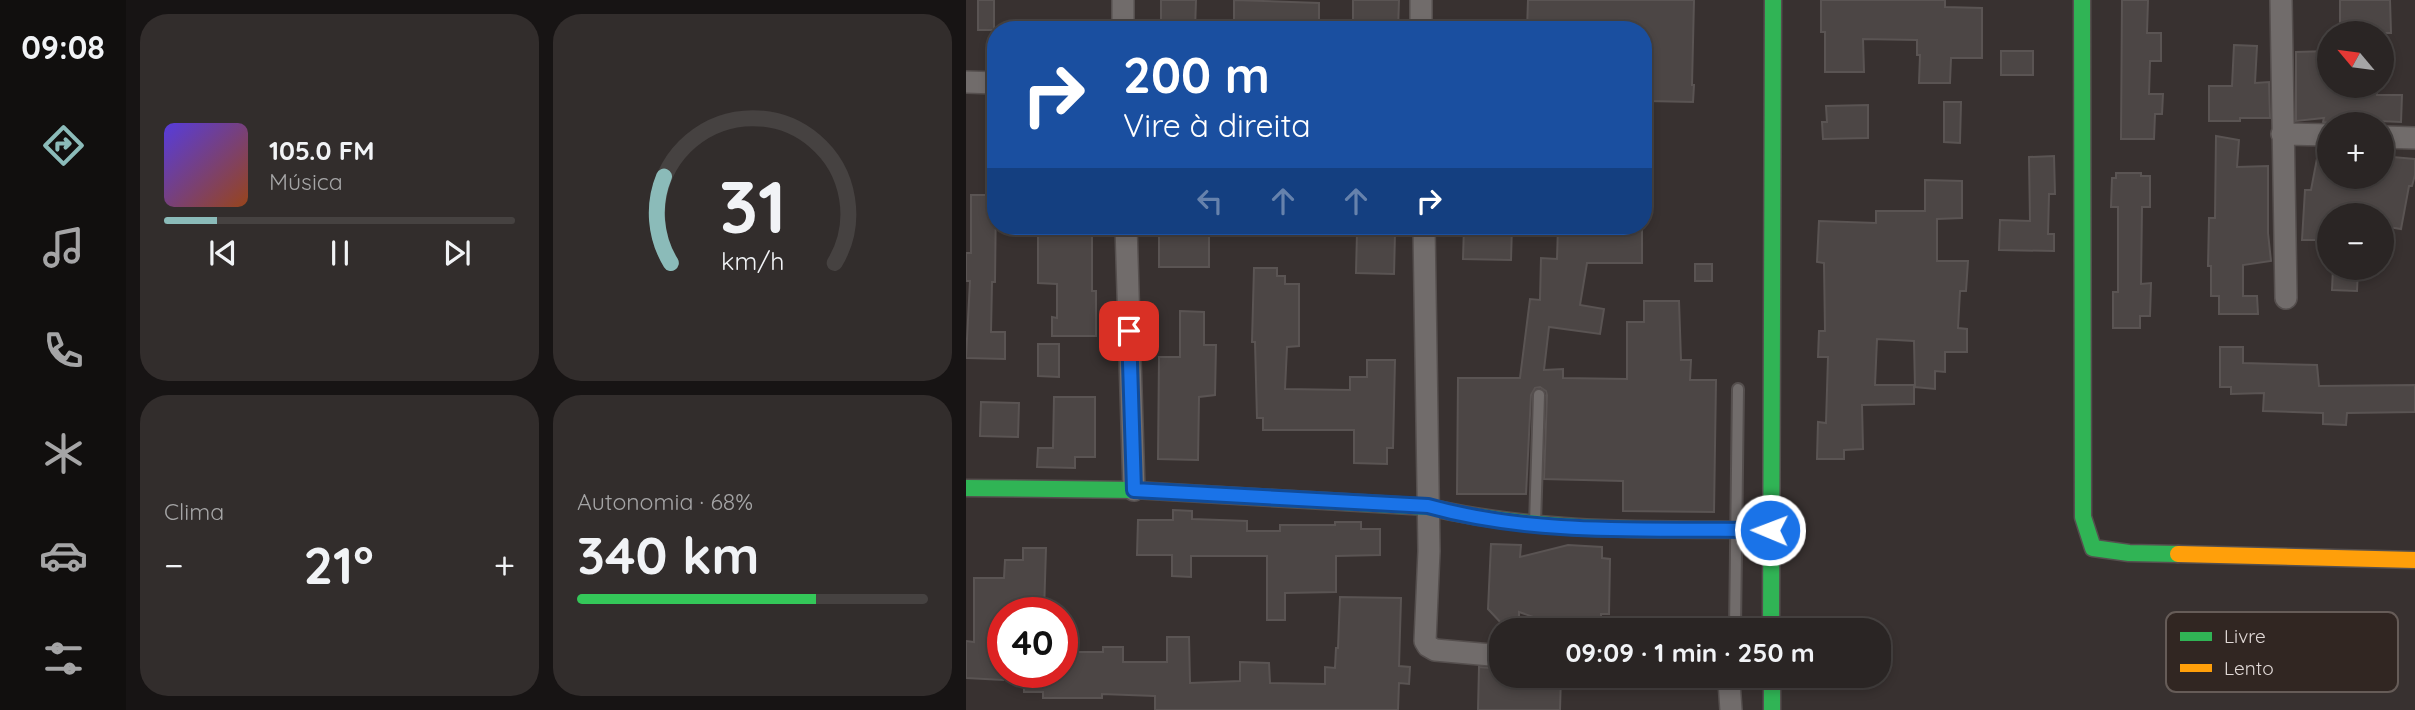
<!DOCTYPE html>
<html lang="pt">
<head>
<meta charset="utf-8">
<style>
  :root { --surface:#2a2524; --page:#322d2c; --text:#f1f3f6; --muted:#a5a5a6; --line:#464241; --accent:#8bbbb9 }
  body { margin:0; font-family:Quicksand,sans-serif; background:var(--page); color:var(--text); height:100vh; display:flex; flex-direction:column; font-size:26px; white-space:nowrap }
  * { box-sizing:border-box; margin:0 }
  p { font-size:23px; color:var(--muted) }
  .icon { flex:none; width:38px; height:38px; fill:none; stroke:currentColor; stroke-width:2; stroke-linecap:round; stroke-linejoin:round }
  .map { position:relative; flex:1; overflow:hidden }
  .sheet { display:flex; flex-direction:column; gap:14px; padding:14px; background:#171414; width:840px }
  .sheet>* { flex:none }
  .hud { position:absolute; left:21px; top:21px; width:665px; height:214px; border-radius:28px; box-shadow:0 4px 10px #0003,0 0 0 2px var(--line); background:#1a4fa0; color:#fff; overflow:hidden }
  .needle { width:46px; rotate:299deg }
  .tools { position:absolute; left:1351px; top:21px; display:grid; gap:14px }
  .tools a { display:grid; place-items:center; width:77px; height:77px; border-radius:50%; background:var(--surface); box-shadow:0 4px 10px #0003,0 0 0 2px var(--line); font-size:35px }
  .speed { position:absolute; left:21px; top:597px; display:flex; gap:14px; font-size:35px; font-weight:700; text-align:center }
  .speed>* { display:grid; place-content:center; width:91px; height:91px; border-radius:50%; background:var(--surface); box-shadow:0 4px 10px #0003,0 0 0 2px var(--line); line-height:1 }
  .speed .limit { border:10px solid #d22; background:#fff; color:#111 }
  .pin { position:absolute; display:grid; place-items:center; width:60px; height:60px; color:#fff; margin:-30px; border-radius:14px; box-shadow:0 4px 10px #0006 }
  .me { position:absolute; width:77px; margin:-38px; rotate:271deg; stroke-linejoin:round; filter:drop-shadow(0 0 5px #0008) }
  .turn { display:flex; align-items:center; gap:24px; height:147px; padding:0 21px; font-size:32px }
  .turn .icon { width:91px; height:91px; stroke-width:2.5 }
  .turn b { display:block; font-size:49px; line-height:60px }
  .lanes { display:flex; align-items:center; height:66px; padding:0 21px; background:#0003; justify-content:center; gap:35px; direction:ltr }
  .lanes .off { opacity:.35 }
  .big { font-size:52px; font-weight:700; line-height:1.1 }
  .sheet .card { flex:1; display:flex; flex-direction:column; justify-content:center; gap:10px; min-width:0; padding:0 24px; border-radius:28px; background:var(--page) }
  .sheet .dial { align-items:center; gap:0 }
  .dial svg { height:182px; overflow:visible; fill:none; stroke:var(--line); stroke-width:7; stroke-linecap:round; text-anchor:middle }
  .dial text { fill:var(--text); stroke:none }
  .song { display:flex; align-items:center; gap:21px }
  .cover { width:84px; height:84px; border-radius:10px; background:linear-gradient(135deg,hsl(250 70% 55%),hsl(20 70% 35%)) }
  .played { height:7px; border-radius:4px; background:linear-gradient(90deg,var(--accent) 15%,var(--line) 15%) }
  .keys { display:flex; justify-content:space-around; direction:ltr }
  .heat { display:flex; justify-content:space-between; align-items:center; font-size:38px; direction:ltr }
  .charge { height:10px; border-radius:5px; background:linear-gradient(90deg,#34c759 68%,var(--line) 0) }
  .sheet .tiles { flex:1; display:grid; gap:14px; grid-template-columns:repeat(2,1fr) }
  .trip { position:absolute; left:523px; top:618px; width:402px; height:70px; border-radius:28px; background:var(--surface); box-shadow:0 4px 10px #0003,0 0 0 2px var(--line); font-weight:700; line-height:70px; text-align:center }
  main { display:flex; flex:1; min-height:0 }
  .tabs { display:flex; flex-direction:column; width:126px; justify-content:space-around; align-items:center; background:#110f0e; color:var(--muted) }
  .tabs .icon { width:49px; height:49px }
  .tabs .selected { color:var(--accent) }
  .tabs b { font-size:32px; color:var(--text) }
  .map>svg:first-child { display:block }
</style>
</head>
<body>
<main>
<nav class="tabs">
<b>09:08</b>
<svg class="icon selected" aria-label="directions" viewBox="0 0 24 24"><path d="M12 3l9 9-9 9-9-9zM9 14v-3h6M13 9l2 2-2 2"/></svg>
<svg class="icon" aria-label="music" viewBox="0 0 24 24"><path d="M9 18V5l10-2v13"/><circle cx="6" cy="18" r="3"/><circle cx="16" cy="16" r="3"/></svg>
<svg class="icon" aria-label="phone" viewBox="0 0 24 24"><path d="M5 4h4l2 5-3 2q2 4 5 5l2-3 5 2v4C11 20 4 13 5 4z"/></svg>
<svg class="icon" aria-label="climate" viewBox="0 0 24 24"><path d="M12 3v18M4 7l16 10M4 17L20 7"/></svg>
<svg class="icon" aria-label="car" viewBox="0 0 24 24"><path d="M5 17H2v-5l4-1 3-4h7l3 4 3 1v5h-3M9 17h6M6 11h13"/><circle cx="7" cy="17" r="2"/><circle cx="17" cy="17" r="2"/></svg>
<svg class="icon" aria-label="filters" viewBox="0 0 24 24"><path d="M4 7h16M4 17h16"/><circle cx="9" cy="7" r="2"/><circle cx="15" cy="17" r="2"/></svg>
</nav>
<section class="sheet">
<div class="tiles">
<div class="card">
<div class="song"><i class="cover"></i><div><b>105.0 FM</b><p>Música</p></div></div>
<div class="played"></div>
<div class="keys"><svg class="icon" aria-label="previous" viewBox="0 0 24 24"><path d="M18 5L8 12l10 7zM5 5v14"/></svg><svg class="icon" aria-label="pause" viewBox="0 0 24 24"><path d="M8 5v14M16 5v14"/></svg><svg class="icon" aria-label="next" viewBox="0 0 24 24"><path d="M6 5l10 7-10 7zM19 5v14"/></svg></div>
</div>
<div class="card dial"><svg viewBox="0 0 100 80">
<path d="M14 69A42 42 0 1 1 86 69"/>
<path d="M14 69A42 42 0 0 1 11 31" stroke="#8bbbb9"/>
<text x="50" y="56" font-size="32" font-weight="700">31</text>
<text x="50" y="72" font-size="11">km/h</text>
</svg></div>
<div class="card"><p>Clima</p>
<div class="heat"><a>−</a><b class="big">21°</b><a>+</a></div>
</div>
<div class="card"><p>Autonomia · 68%</p><b class="big">340 km</b><div class="charge"></div></div>
</div>
</section>
<div class="map">
<svg width="1449" height="710" viewBox="0 0 1449 710">
  <rect width="100%" height="100%" fill="#383130"/>
  <!-- building -->
  <path fill="#4c4645" stroke="#5a5453" stroke-width="2" d="M12,0H28V30H12Z
    M195,0H230L229,30H195Z
    M268,0L353,3V30H268Z
    M387,0H433L432,30H387Z
    M562,0H728L726,85H728L727,102L682,101L684,46H677V30H561Z
    M855,0H979V7L1016,8V58H985L984,83H953L954,55H951V40L897,39L898,72H859V32H855Z
    M1156,0H1182L1181,33H1195V61H1184L1183,94H1197L1196,114H1189L1188,139H1155Z
    M1374,0H1424L1425,33H1374Z
    M1268,45L1291,46L1289,83L1303,82L1304,118H1274V121H1243V86H1266Z
    M1035,51H1067V75H1035Z
    M1363,51V86H1410L1411,95H1436L1435,122L1413,121L1414,124H1369L1357,122L1358,118L1330,121V52Z
    M978,102H995L994,143L978,142Z
    M902,105V138L857,139L856,122H861L860,106Z
    M1250,136L1273,140L1271,167L1302,166V233L1305,261L1277,265V296H1291L1292,314H1253V296H1245V266H1242L1243,218H1249Z
    M1353,148H1363V177H1416V156L1449,159V175L1446,186H1443L1435,229L1416,226V215H1363V240H1336L1339,190H1345Z
    M1088,156L1089,194H1083L1082,234H1088V251L1033,250L1034,220L1064,221L1063,157Z
    M1150,173H1175V176H1184V207H1176L1175,284L1185,283L1184,316H1174V328H1147V292H1152V207H1145L1146,178H1150Z
    M959,180L996,181V218L971,219V261H1002L1000,291H994L992,328L1001,329V352H979V372L969,371V389L949,387L948,341L911,339L909,385H948V404L896,405L897,449L878,450V459H851L852,422L860,423L862,357H852L853,331H859L858,263L851,262L853,221L910,223V211H959Z
    M5,195H30L29,282H26L25,332H39V359L0,358L4,281H0V253H5Z
    M498,226H546L545,260L497,259Z
    M592,226H676V263H621L614,305L638,309L634,334L583,327L578,370L597,369V378L661,379V322H678V301H713L715,360H725L724,380H750L748,512L657,511V481L578,479L581,395L580,391L574,387L569,388L565,395L560,494H491L492,378H554L564,299L574,300L575,258L591,259Z
    M193,232H243V267H193Z
    M391,232L429,233L428,274L390,273Z
    M72,234H126V291H130V336H86V317L91,318V284L72,283Z
    M729,264H746V281H729Z
    M288,268H311V276H319V284H333V346L321,347L319,389L384,390V377H401V360H429L427,448H421V464L388,463V430H297V418H291L289,342H286Z
    M1367,268H1392L1391,291L1366,290Z
    M214,311L238,312V345H250L249,395L233,397L232,460L192,459L193,357H214Z
    M72,344H93V377L72,376Z
    M1254,347H1277V363L1351,365L1353,386L1449,385V412L1381,413L1380,425L1357,424V413L1297,411L1298,393L1265,394V387H1254Z
    M88,397H129V457H109V468L71,467L72,448H87Z
    M15,402L53,403L52,437L14,436Z
    M207,510L226,511V519L281,521V531H314V525H369V522H395V529H414V555L370,556V592L319,593V620H301V556H225V577L206,576V555H171L172,520H207Z
    M525,544L555,545L554,557L602,545L636,547V558L644,559L643,614H635V628L605,630L553,612V627L537,625L522,609Z
    M57,548H80L78,612H37V680L0,678V641L8,642V578H38L39,560H57Z
    M374,597L435,598L433,666L444,667L443,684L433,683L432,710H189V696L136,694V698H77V692H58V672H96V652H137V647H157V662H201V637H223L224,683L274,681V662L303,663L304,683L359,684V667L369,668L370,648H372Z
    M513,667L536,669V676H595L594,710H512Z"/>
  <g fill="none" stroke-linecap="round" stroke-linejoin="round">
    <!-- lane casing -->
    <g stroke="#554f4e" stroke-width="14">
      <path id="lane" d="M569,524L573,395
        M769,630L772,389"/>
    </g>
    <!-- street casing -->
    <g stroke="#554f4e" stroke-width="24">
      <path id="street" d="M1315,0L1320,298
        M157,30V0
        M455,30V0
        M0,82L30,83
        M1316,134L1363,135
        M1416,137L1449,138
        M160,226L168,490
        M458,226L463,551L459,641L462,646L469,650L536,656
        M744,676L756,677L763,682L765,710"/>
    </g>
    <!-- fast casing -->
    <g stroke="#554f4e" stroke-width="19">
      <path id="fast" d="M1116,0L1117,517L1127,548L1163,553L1212,554
        M0,488L168,490L462,507C576,533 688,529 804,530
        M805,630L807,0
        M806,676V710"/>
    </g>
    <!-- slow casing -->
    <g stroke="#554f4e" stroke-width="19">
      <path id="slow" d="M1212,554L1449,560"/>
    </g>
    <!-- lane -->
    <use href="#lane" stroke="#716c6b" stroke-width="10"/>
    <!-- street -->
    <use href="#street" stroke="#716c6b" stroke-width="21"/>
    <!-- fast -->
    <use href="#fast" stroke="#30b455" stroke-width="16"/>
    <!-- slow -->
    <use href="#slow" stroke="#ff9f0a" stroke-width="16"/>
  </g>
  <g fill="none" stroke-linecap="round" stroke-linejoin="round">
    <!-- route casing -->
    <g stroke="#114b97" stroke-width="18">
      <path id="route" d="M163,331L168,490L462,506C573,537 690,528 804,530"/>
    </g>
    <!-- route -->
    <use href="#route" stroke="#1a73e8" stroke-width="12"/>
  </g>
  <!-- legend -->
  <rect x="1200" y="612" width="232" height="80" rx="10" fill="#312622" stroke="#665c58" stroke-width="2"/>
  <rect x="1214" y="632" width="32" height="9" fill="#30b455"/>
  <rect x="1214" y="664" width="32" height="8" fill="#ff9f0a"/>
  <g font-size="19" fill="#e1d9d7">
    <text x="1258" y="643">Livre</text>
    <text x="1258" y="675">Lento</text>
  </g>
</svg>
<div class="tools">
<a><svg class="needle" viewBox="-14 -14 28 28"><path d="M0-13l5 13h-10z" fill="#e53935"/><path d="M0 13l5-13h-10z" fill="#a5a5a6"/></svg></a>
<a>+</a>
<a>−</a>
</div>
<div class="speed"><div class="limit">40</div></div>
<div class="pin" style="left:163px;top:331px;background:#d93025"><svg class="icon" aria-label="arrive" viewBox="0 0 24 24"><path d="M6 21V4h12l-3 4 3 4H6"/></svg></div>
<svg class="me" style="left:804px;top:530px" viewBox="-20 -20 40 40"><circle r="17" fill="#1a73e8" stroke="#fff" stroke-width="3"/><path d="M0-11L8 9 0 5-8 9z" fill="#fff"/></svg>
<div class="trip">09:09 · 1 min · 250 m</div>
<div class="hud">
<div class="turn"><svg class="icon" aria-label="right" viewBox="0 0 24 24"><path d="M7 20v-9h11M14 6l5 5-5 5"/></svg><div><b>200 m</b>Vire à direita</div></div>
<div class="lanes"><svg class="icon off" aria-label="left" viewBox="0 0 24 24"><path d="M17 20v-9H6M10 6l-5 5 5 5"/></svg><svg class="icon off" aria-label="ahead" viewBox="0 0 24 24"><path d="M12 20V5M6 11l6-6 6 6"/></svg><svg class="icon off" aria-label="ahead" viewBox="0 0 24 24"><path d="M12 20V5M6 11l6-6 6 6"/></svg><svg class="icon" aria-label="right" viewBox="0 0 24 24"><path d="M7 20v-9h11M14 6l5 5-5 5"/></svg></div>
</div>
</div>
</main>
</body>
</html>
